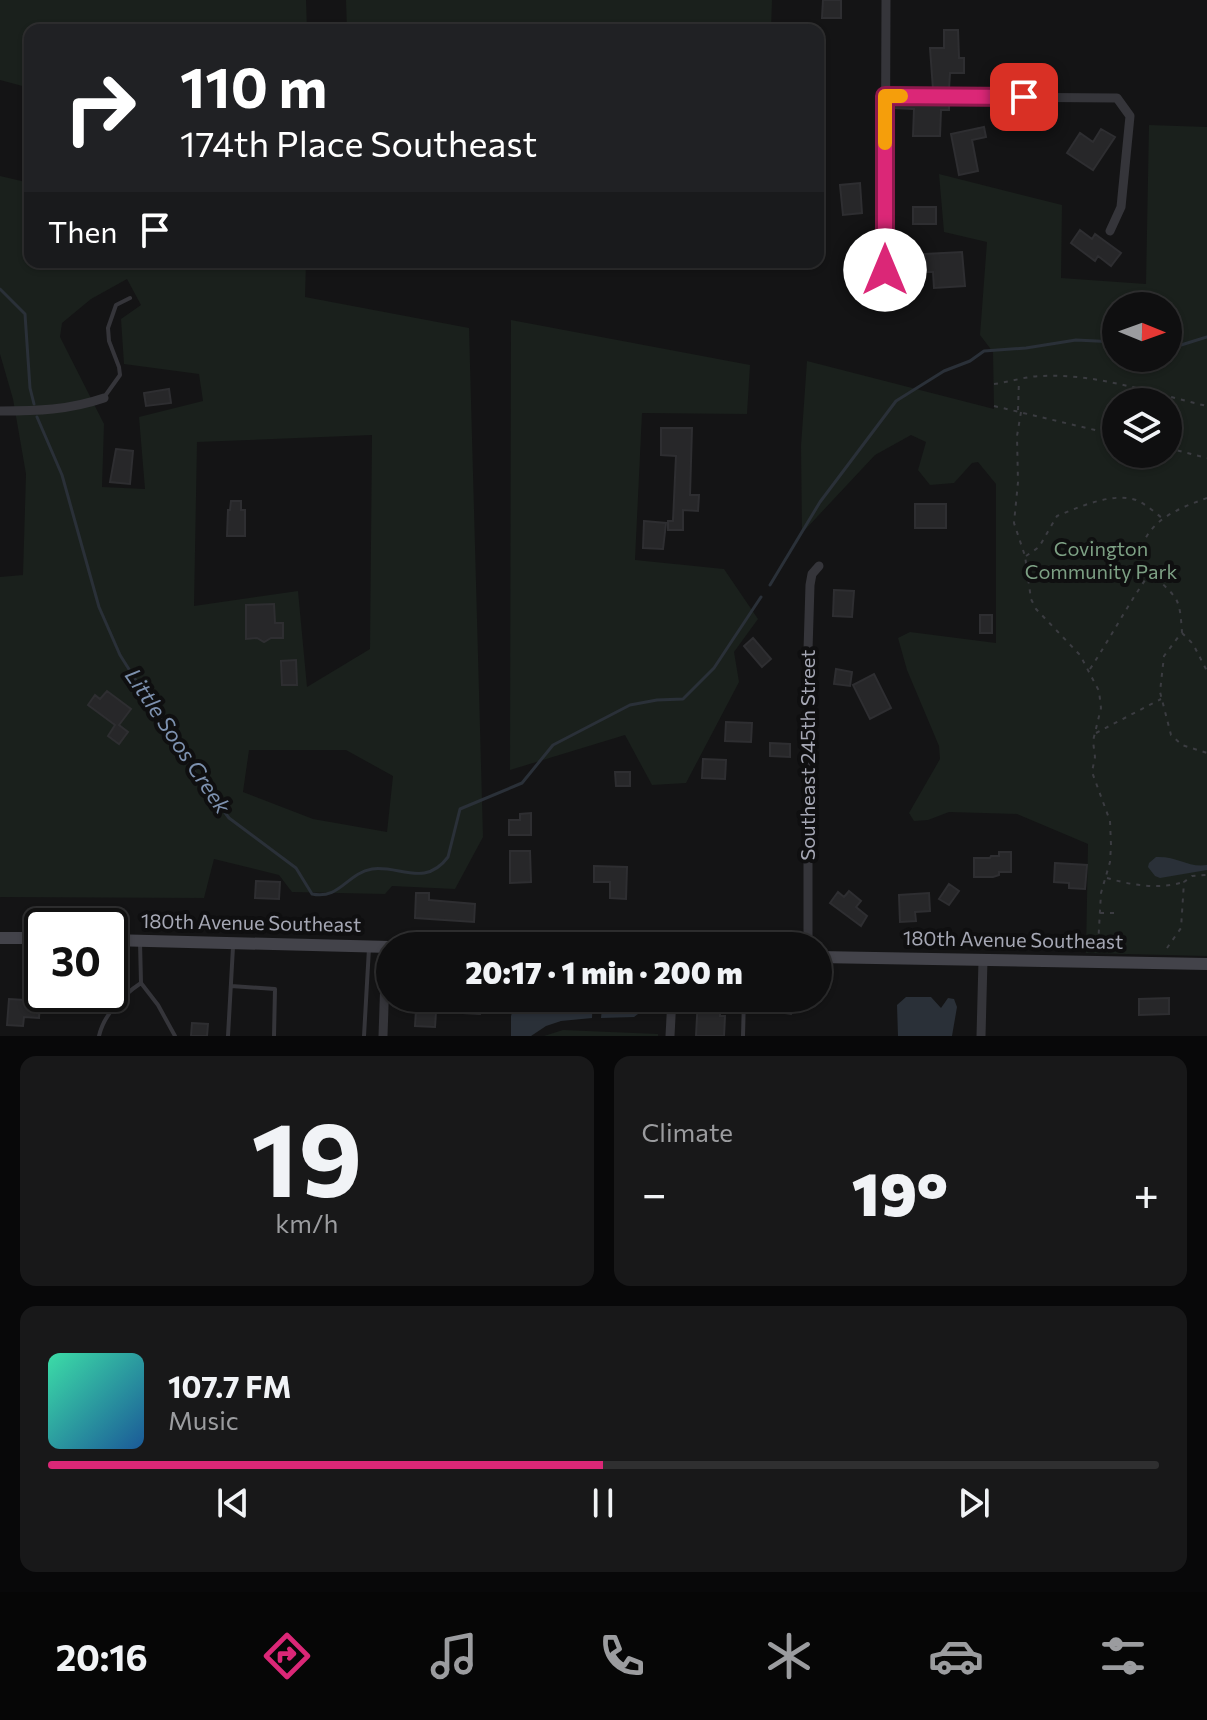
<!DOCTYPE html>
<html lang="en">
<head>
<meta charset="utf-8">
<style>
  :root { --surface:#0f0f10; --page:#181819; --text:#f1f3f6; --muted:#9b9c9f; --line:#2f2f30; --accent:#db2777 }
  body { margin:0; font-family:Commissioner,sans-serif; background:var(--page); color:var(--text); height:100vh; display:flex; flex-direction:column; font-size:30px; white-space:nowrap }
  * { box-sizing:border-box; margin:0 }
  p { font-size:26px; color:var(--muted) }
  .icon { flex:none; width:44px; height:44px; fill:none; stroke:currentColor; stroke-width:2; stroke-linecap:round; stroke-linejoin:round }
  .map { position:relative; height:1036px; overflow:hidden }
  .side { display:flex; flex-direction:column; gap:20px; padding:20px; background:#080809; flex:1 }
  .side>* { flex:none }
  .top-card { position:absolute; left:24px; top:24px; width:800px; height:244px; border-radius:16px; box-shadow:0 2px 6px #0004,0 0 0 2px var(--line); background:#202124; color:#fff; overflow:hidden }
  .needle { width:52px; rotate:91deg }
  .controls { position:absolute; left:1102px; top:292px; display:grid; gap:16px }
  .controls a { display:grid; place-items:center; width:80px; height:80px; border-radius:50%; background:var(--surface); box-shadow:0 2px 6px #0004,0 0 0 2px var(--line); font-size:40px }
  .speed { position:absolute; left:24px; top:908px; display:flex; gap:16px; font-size:40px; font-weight:700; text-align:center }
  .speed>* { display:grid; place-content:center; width:104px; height:104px; border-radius:50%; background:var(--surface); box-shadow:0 2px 6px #0004,0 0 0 2px var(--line); line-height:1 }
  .speed .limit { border:4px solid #111; border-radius:12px; background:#fff; color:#111 }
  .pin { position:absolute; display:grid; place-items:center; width:68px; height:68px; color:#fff; margin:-34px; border-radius:16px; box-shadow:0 4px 12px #0006 }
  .me { position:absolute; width:88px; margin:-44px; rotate:0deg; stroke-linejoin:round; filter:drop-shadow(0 0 6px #0008) }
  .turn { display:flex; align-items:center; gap:28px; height:168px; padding:0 24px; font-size:36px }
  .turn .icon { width:104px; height:104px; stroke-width:2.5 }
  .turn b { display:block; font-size:56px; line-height:68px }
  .then { display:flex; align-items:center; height:76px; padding:0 24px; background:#0003; gap:16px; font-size:30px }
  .big { font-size:60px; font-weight:800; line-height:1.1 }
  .side .tile { flex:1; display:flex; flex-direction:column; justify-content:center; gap:12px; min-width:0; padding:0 28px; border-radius:16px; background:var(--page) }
  .side .dial { align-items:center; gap:0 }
  .dial b { font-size:104px; line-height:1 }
  .song { display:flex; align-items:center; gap:24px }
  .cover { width:96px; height:96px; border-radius:12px; background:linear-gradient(135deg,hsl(160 70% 55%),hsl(210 70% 35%)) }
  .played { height:8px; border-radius:4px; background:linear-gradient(90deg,var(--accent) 50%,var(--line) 50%) }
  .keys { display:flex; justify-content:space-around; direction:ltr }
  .heat { display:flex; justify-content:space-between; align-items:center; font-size:44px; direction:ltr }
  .side .tiles { flex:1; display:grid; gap:20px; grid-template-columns:1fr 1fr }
  .tile:last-child { grid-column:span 2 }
  .trip { position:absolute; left:376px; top:932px; width:456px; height:80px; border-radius:40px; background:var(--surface); box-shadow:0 2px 6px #0004,0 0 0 2px var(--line); font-weight:800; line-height:80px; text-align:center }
  .dock { display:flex; height:128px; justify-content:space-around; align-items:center; background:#060606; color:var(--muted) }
  .dock .icon { width:56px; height:56px }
  .dock .selected { color:var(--accent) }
  .dock b { font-size:36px; color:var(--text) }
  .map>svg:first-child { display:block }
</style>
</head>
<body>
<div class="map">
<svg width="1207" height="1036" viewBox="0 0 1207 1036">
  <rect width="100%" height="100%" fill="#141415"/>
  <!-- green -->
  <path fill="#1a201c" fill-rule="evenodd" d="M0,0H306L307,30H30V88L0,80Z
    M346,0H772L771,30H347Z
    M1149,125L1207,127V956L1086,953L1088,844L1017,814L949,812L928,820L914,821L909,813L940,759L939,746L907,670L898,638L910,632L996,643V484L978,462L972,463L954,483L930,485L918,470L926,442L911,435L875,455L802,533L801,446L807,361L994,409L993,352L980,335L987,242L944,232L939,174L1062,205L1061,278L1146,284ZM1116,306H1168V358H1116ZM1116,402H1168V454H1116Z
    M0,176L30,183V262H306L305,297L469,328L483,837L455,889L392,886L385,894L292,892L279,875L214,859L204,898L0,897V577L23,575L26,474L13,399L0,354ZM127,279L141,305L121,319L124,364L199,374L203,401L139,417L145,489L102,487L104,424L60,337L62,323L91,299ZM372,435L370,649L307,687L298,591L194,606L197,442ZM249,750H346L393,776L387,832L313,819L243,792Z
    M511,320L750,365L747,414L642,413L635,560L724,569L758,619L734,652L739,682L686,783L652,785L625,735L510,770Z
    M563,1030L658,1034V1036H544Z"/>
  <!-- water -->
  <path fill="#2a3038" d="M1156,857C1178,856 1188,868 1207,865V870L1160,878L1155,876L1148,867L1149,863Z
    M906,997H931L941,1008L948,998L954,999L957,1007L952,1036H898L897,1005Z
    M516,998H593L592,1018L561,1021L546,1026L531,1036H511V1016Z
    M603,998H638V1014L634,1017L601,1018Z"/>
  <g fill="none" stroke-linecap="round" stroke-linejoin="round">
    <!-- stream -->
    <path stroke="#2a3038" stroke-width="3" d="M0,289L25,314L30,388L34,404
      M1168,344L1181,345L1207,337
      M37,417L62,475L99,607L120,655L188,763L229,818L296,868L312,894C340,900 347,873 372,869C399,865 425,888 448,857L460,809L522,783L553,745L630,705L657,700L683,699L714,668L761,597
      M770,585L820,502L896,401L944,371L970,361L984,351L1026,348L1076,340L1116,342"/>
  </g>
  <!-- building -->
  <path fill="#272729" stroke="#2e2e31" stroke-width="2" d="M823,0H841V18H822Z
    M944,30H958L959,58H964V73H950L949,89H933L930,48H944Z
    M893,104H949V110H941L940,136H913L914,109L893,108Z
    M984,127L986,137L972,140L978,171L959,175L951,134Z
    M1101,129L1115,137L1093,170L1067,153L1080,133L1093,142Z
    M860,183L862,213L843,215L840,185Z
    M913,207H936V224H913Z
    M1080,230L1092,239L1095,234L1121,253L1111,266L1098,256L1095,261L1071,243Z
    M962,252L965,286L934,288L933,272H926L925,254Z
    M169,389L171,403L146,406L144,393Z
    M661,428H692L690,495H699L698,511L683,510V530H668V521H673L676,456L661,455Z
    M116,449L133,451L130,484L110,482Z
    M231,501H241V510H245V536H227L228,510H230Z
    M915,504H946V528H915Z
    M644,521L666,523L663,549L643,548Z
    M834,590L854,591L852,617L833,616Z
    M274,604L275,623H283V638H271L264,642L257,638L246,639V605Z
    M980,615H992V633H980Z
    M753,638L771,659L762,667L744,646Z
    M296,660L297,685H282L281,661Z
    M836,669L852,672L850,686L834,684Z
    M874,674L891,708L870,719L853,685Z
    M107,691L131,709L119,725L128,732L119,744L108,736L115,725L88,705L95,695L100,699Z
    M726,722L752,723L751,742L725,741Z
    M770,743L790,744V757L770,756Z
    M703,759L726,760L725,779L702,778Z
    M615,772H630V786H616Z
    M531,813V835H509V820H520V814Z
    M510,851H530L531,882L510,883Z
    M999,852H1011V872H999V875L993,877H974V858H990L991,856H999Z
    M1055,863L1087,865L1085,889L1069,888V883L1054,882Z
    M594,866L627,867L626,899L610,898V882H594Z
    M256,881L280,882L279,899L255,898Z
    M949,884L959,891L949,905L939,899Z
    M849,891L861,901L856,907L867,916L861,926L830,903L838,892L844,897Z
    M416,893H429V900L475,904L474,922L415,918Z
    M929,893L930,911L915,912L916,921L900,922L899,895Z
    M446,998L482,1000L480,1014L445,1012Z
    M698,998H720V1016H725L724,1036H696Z
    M768,998H796L791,1014L764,1010Z
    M1169,998V1014L1139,1015V999Z
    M9,999L40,1001L39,1018L24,1017L23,1026L7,1025Z
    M416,1010L436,1012L435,1027L415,1026Z
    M192,1023L208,1024L207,1036H191Z"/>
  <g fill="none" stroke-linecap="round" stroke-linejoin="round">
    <!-- path -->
    <path stroke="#3b3c41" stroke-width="2" stroke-dasharray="4 6" stroke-linecap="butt" d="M994,384C1010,382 1026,376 1042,376C1097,373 1154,394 1207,406
      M994,406L1116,435
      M1018,410L1019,380
      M1021,412L1017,436L1018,482L1014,523L1025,556L1031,599L1036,609L1080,655L1099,691L1101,708L1093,741L1095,757L1092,772L1110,821L1111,845L1110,862L1101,893L1098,946
      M1168,448L1207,458
      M1207,498C1180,508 1149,519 1141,550C1143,573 1165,582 1176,599C1181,608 1181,622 1182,632L1164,656L1160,692L1171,735L1182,745L1207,753
      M1026,556L1039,547L1057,516C1079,507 1112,492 1136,500C1146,504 1154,512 1162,518
      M1182,633L1193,644L1207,671
      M1090,669C1111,637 1128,604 1150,573
      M1096,733L1161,699
      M1107,878C1131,885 1159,890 1183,882
      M1100,913H1120
      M1167,948L1181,928L1184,882L1192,876L1207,875"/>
    <!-- lane -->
    <path stroke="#35353a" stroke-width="4" d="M105,396L120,375L119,367L109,341L108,328L116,305L130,298
      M141,983L158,1005L175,1036
      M231,986L275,989L274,1036
      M99,1036C104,1014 123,995 141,983L140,942
      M228,1036L233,947
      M364,1036L369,948
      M743,1036L744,998"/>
    <!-- street -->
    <path stroke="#35353a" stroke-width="9" d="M885,96L1117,98L1130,116L1121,207L1110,231
      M885,270L886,0
      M0,411C37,411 69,410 104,398
      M808,946V650L810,585L812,574L819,566
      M383,1036L386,947
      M670,1036L672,998
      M981,1036L983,960"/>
    <!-- secondary -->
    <path stroke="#43434a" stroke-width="12" d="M0,938H42
      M110,940L390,947
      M818,957L1207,964"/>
  </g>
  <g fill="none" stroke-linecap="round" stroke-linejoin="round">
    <!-- route casing -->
    <g stroke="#8e194d" stroke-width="20">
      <path id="route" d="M885,270V96L1024,97"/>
    </g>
    <!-- route -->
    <use href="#route" stroke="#db2777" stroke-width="14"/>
    <!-- slow -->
    <path stroke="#f59e0b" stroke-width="14" d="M885,143V96H901"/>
  </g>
  <g text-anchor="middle" stroke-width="8" stroke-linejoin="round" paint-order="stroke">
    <!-- park labels -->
    <g font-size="20" fill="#7da084" stroke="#0f0f10">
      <text x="1101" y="556">Covington<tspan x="1101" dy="23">Community Park</tspan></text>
    </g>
    <!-- street labels -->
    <g font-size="20" fill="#a6a8b5" stroke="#0f0f10">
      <text transform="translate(808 755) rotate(-90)" y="7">Southeast 245th Street</text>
      <text transform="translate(251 923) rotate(1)" y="7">180th Avenue Southeast</text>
      <text transform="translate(1013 940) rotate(1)" y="7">180th Avenue Southeast</text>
    </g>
    <!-- water labels -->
    <g font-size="22" font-style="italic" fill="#7d91af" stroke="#0f0f10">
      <text transform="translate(178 741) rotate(56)" y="8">Little Soos Creek</text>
    </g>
  </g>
</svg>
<div class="controls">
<a><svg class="needle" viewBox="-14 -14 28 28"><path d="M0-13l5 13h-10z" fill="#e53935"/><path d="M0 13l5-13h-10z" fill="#9b9c9f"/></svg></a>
<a><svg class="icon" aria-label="layers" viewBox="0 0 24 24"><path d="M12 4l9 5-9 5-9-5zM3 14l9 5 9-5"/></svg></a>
</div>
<div class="speed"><div class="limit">30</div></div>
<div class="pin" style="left:1024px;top:97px;background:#d93025"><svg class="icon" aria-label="arrive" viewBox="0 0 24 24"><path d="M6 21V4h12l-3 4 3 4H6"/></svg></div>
<svg class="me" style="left:885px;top:270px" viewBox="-20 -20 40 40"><circle r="19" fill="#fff"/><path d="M0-13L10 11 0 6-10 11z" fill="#db2777"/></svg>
<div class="trip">20:17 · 1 min · 200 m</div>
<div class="top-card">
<div class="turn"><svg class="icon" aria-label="right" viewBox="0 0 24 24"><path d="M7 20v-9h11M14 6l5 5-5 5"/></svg><div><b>110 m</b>174th Place Southeast</div></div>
<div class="then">Then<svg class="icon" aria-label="arrive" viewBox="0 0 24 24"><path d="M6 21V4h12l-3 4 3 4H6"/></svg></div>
</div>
</div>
<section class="side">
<div class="tiles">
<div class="tile dial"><b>19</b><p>km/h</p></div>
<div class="tile"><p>Climate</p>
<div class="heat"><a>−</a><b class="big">19°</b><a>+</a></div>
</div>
<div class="tile">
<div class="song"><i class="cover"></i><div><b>107.7 FM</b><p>Music</p></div></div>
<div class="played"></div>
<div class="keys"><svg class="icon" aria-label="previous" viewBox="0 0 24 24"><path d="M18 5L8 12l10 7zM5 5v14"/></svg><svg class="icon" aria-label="pause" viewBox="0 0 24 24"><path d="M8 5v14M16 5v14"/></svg><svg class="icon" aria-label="next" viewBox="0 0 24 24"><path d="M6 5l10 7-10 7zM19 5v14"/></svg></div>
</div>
</div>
</section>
<nav class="dock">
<b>20:16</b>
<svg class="icon selected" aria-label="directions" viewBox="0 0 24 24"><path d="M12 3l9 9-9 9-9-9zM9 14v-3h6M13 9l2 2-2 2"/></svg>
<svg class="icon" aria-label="music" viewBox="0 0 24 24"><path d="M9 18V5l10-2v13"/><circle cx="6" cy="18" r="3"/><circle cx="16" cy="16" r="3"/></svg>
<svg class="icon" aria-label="phone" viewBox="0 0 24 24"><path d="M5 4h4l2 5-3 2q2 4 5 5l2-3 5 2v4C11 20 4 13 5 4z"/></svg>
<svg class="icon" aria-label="climate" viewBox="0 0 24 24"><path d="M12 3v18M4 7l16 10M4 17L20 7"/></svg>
<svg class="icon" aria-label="car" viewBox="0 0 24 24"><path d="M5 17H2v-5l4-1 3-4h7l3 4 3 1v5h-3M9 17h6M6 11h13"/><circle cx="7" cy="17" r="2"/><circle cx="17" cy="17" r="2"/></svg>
<svg class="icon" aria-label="filters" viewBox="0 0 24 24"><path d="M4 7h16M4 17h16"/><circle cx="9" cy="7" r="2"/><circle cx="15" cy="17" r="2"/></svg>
</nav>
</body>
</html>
